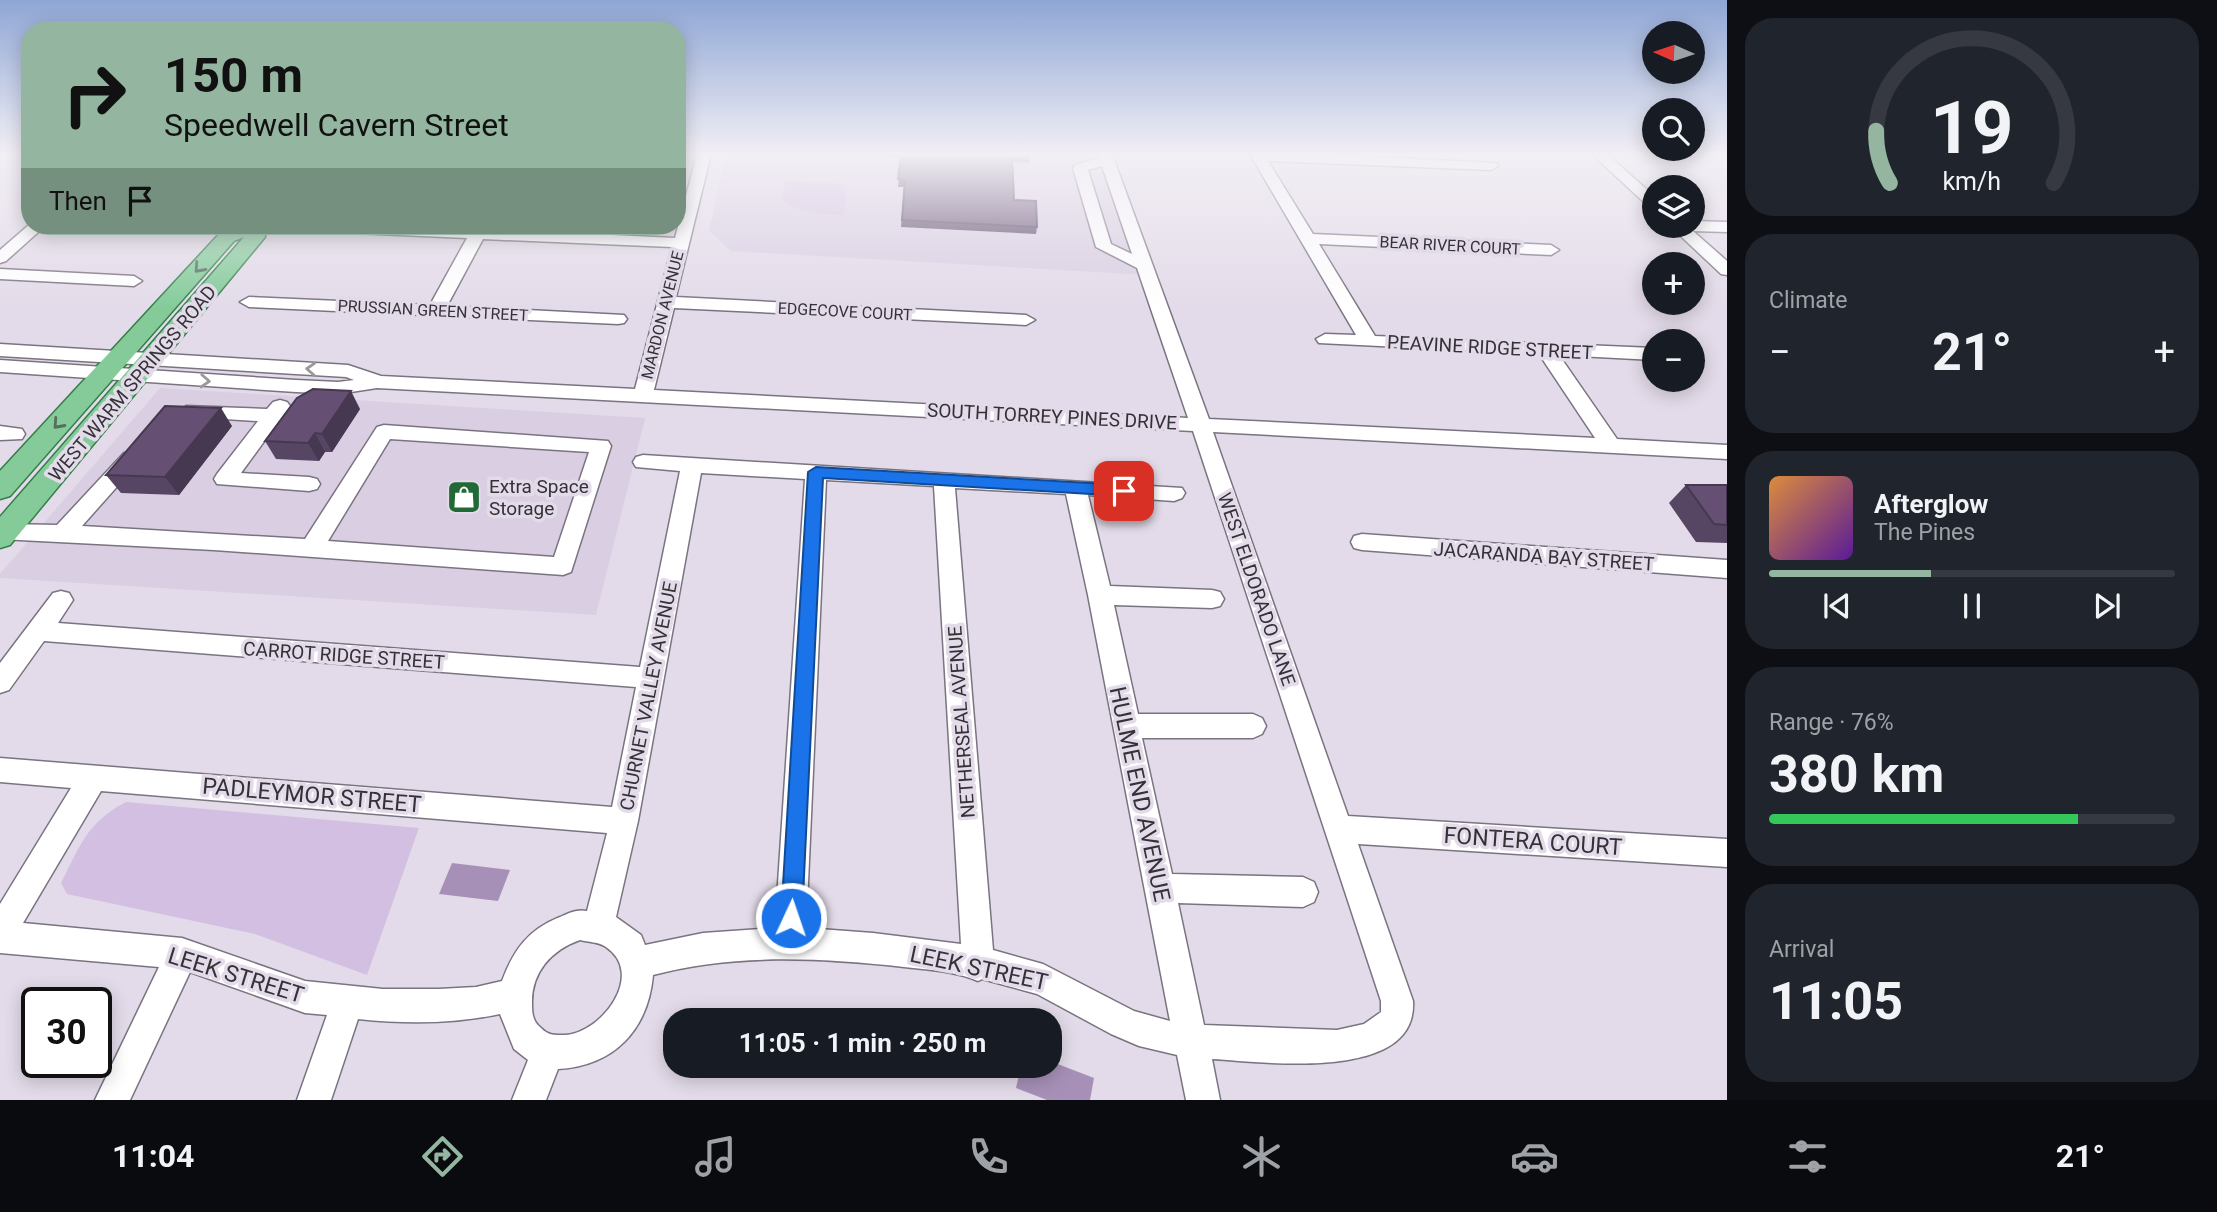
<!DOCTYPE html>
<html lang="en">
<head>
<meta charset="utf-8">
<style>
  :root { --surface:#171b24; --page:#20242c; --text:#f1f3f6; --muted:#9ea1a6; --line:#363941; --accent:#94b59f }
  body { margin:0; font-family:Roboto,sans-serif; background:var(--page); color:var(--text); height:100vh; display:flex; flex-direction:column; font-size:26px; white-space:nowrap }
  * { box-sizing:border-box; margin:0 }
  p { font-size:23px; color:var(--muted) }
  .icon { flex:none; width:38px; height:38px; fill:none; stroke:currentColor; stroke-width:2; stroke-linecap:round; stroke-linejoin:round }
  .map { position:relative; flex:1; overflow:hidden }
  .side { display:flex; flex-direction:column; gap:18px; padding:18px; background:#0d0f14; width:490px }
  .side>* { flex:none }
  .top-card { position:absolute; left:21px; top:21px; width:665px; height:214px; border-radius:28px; box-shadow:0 4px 18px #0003; background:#94b59f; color:#111; overflow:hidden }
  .needle { width:46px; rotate:273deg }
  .buttons { position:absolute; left:1642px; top:21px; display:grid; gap:14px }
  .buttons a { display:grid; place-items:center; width:63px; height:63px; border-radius:50%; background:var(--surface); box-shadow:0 4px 18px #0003; font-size:35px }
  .speed { position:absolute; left:21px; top:987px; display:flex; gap:14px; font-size:35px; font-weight:700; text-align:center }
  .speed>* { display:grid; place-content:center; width:91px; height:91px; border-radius:50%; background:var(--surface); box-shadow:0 4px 18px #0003; line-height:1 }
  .speed .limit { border:4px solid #111; border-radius:10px; background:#fff; color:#111 }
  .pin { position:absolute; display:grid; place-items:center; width:60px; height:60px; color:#fff; margin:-30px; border-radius:14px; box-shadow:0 4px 10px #0006 }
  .me { position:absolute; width:77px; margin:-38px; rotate:3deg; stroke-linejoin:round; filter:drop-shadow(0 0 5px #0008) }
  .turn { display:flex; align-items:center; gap:24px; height:147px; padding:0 28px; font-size:32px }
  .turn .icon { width:91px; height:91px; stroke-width:2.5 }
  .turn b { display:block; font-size:49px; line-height:60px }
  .then { display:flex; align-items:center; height:66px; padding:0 28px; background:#0003; gap:14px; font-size:26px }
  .big { font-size:52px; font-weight:700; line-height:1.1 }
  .side .tile { flex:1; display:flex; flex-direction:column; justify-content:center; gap:10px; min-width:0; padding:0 24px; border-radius:28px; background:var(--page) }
  .side .dial { align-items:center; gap:0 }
  .dial svg { height:182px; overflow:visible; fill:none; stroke:var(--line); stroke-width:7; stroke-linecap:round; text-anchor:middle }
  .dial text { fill:var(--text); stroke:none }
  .song { display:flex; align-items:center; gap:21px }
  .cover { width:84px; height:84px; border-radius:10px; background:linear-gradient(135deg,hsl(30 70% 55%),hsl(270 70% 35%)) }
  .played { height:7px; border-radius:4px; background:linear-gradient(90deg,var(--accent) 40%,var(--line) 40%) }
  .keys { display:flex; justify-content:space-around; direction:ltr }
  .heat { display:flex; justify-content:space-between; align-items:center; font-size:38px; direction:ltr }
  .charge { height:10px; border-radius:5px; background:linear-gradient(90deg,#34c759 76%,var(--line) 0) }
  .trip { position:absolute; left:663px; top:1008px; width:399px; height:70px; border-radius:28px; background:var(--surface); box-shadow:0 4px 18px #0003; font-weight:700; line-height:70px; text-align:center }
  .tab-bar { display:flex; height:112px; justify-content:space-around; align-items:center; background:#090b0e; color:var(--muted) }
  .tab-bar .icon { width:49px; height:49px }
  .tab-bar .on { color:var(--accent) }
  .tab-bar b { font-size:32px; color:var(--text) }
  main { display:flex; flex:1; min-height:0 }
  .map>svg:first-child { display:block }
</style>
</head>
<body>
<main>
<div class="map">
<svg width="1727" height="1100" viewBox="0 0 1727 1100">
  <rect width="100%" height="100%" fill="#e3dbe9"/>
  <!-- built -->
  <path fill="#d9cee2" d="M726,154H1105L1148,275L731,251L709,231Z
    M160,388L645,418L596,615L0,578V574Z"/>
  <!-- green -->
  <path fill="#d3bfe1" d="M785,181L839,183L847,188L843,215C822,213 795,215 782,197Z
    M126,802L419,828L367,975L255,934L67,894L61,883C80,846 87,822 126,802Z"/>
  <!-- water -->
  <path fill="#a790b8" d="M452,863L510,870L498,901L439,894Z
    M1050,1061L1094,1078L1090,1100H1047L1016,1088L1021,1066H1050Z"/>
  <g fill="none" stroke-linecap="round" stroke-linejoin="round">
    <!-- minor casing -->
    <g stroke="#7a7380" stroke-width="3">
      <path id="minor" d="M697,154H711L676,297L1026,315L1035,320L1026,325L674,308L654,390L1188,418L1137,268L1096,247L1073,168L1075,165L1099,158L1098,154H1112L1209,419L1595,438L1539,354L1319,343L1316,339L1325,334L1356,335L1250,154H1311L1496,163L1498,166L1491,170L1268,161L1313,234L1551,245L1559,250L1551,255L1319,244L1375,336L1654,348V360L1559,355L1617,439L1727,445V459L1213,432L1348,816L1727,839V867L1358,844L1413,1001C1418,1083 1263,1062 1212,1059L1220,1100H1186L1177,1055L1139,1046L1111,1034L1037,994L982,979L978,981C955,971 929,970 904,967C820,958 735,953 653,975C648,1030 614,1066 558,1069L546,1100H512L528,1060L514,1049L500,1014C454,1024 405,1024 358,1019L331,1100H297L327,1015L305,1013L190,972L130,1100H95L159,967L0,953V904L71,788L0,782V758L612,807L636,687L44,641L9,690L0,693V663L53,593L61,591L69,593L73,600L58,623L640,667L680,471L636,467L633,462L636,457L643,455L1182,488L1185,493L1182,498L1174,501L1088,495L1110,586L1212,590L1220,592L1224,599L1220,606L1212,608L1114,605L1138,714H1253L1262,718L1266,726L1262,734L1253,738H1142L1172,874L1303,877L1314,882L1318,892L1314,902L1303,907L1178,903L1204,1025L1337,1030L1364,1024L1381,1012V1001L1193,431L377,388L338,394L296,392L0,372V360L296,380L338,382L354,380L346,377L0,356V344L348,365L381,376L635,389L672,247L483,239L447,306L624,315L627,319L624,323L618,324L249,307L240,302L249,297L430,305L467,238L309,231L301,226L473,229L474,226H490L488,229L675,238ZM1102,166L1132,254L1111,244L1088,170ZM701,473L805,479L775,928L703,933L645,945L641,935L616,917L638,821ZM826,480L934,486L961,944L873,933L806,928ZM955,488L1066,494L1088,595L1170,1021L1134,1011L1043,964L993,950ZM101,791L607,833L587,911C577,909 569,913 560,917C528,930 514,949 502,981L476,987L439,989H383L305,981L182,938L23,923ZM580,940C588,942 599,942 606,947C646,974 602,1033 565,1035C555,1035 549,1036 541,1028C533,1022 532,1014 532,1004C531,973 551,950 580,940Z
        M1592,154H1607L1654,196V209L1649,207Z
        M1692,221L1727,222V232L1693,231L1727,261V275L1721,274L1670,226H1692Z
        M30,224L45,226L6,261L0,263V250Z
        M0,269L134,276L142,281L134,286L0,279Z
        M280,400L287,402L290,406L241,473L309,477L317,479L320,484L317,489L309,491L217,484L214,479L217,474L258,421L193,417L186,416L183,411L186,406L267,409L273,402Z
        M384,425L608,441L611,446L571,572L563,575L214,550L0,539V525L4,524L57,525L124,453H138L141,458L138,463L82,526L305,539L377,427ZM390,439L589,452L554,557L328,541Z
        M0,426L22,429L25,434L22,439L0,440Z
        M1362,534L1727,560V578L1362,550L1354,548L1351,542L1354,536Z"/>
    </g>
    <!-- major casing -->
    <g stroke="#337f4a" stroke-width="3">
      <path id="major" d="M235,226H266L265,237L10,545L0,548V517L244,237L234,241L10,496L0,499V471L220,233Z"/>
    </g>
    <!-- minor -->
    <use href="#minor" fill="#fff" fill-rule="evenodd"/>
    <!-- major -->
    <use href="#major" fill="#84cb99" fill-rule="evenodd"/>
  </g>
  <!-- wall -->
  <path fill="#574564" d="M884,154H1030L1029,163L1012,162L1014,200L1037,227L1036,234L901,227L904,187H898L901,157H884Z
    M360,409L332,452H325L319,461L276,459L265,441Z
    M232,426L179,495L121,493L106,475Z
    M1686,485H1727V543L1696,542L1669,503Z"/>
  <!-- shaded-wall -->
  <path fill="#473851" d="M351,391L360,409L332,452L322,434Z
    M221,408L232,426L179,495L165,477Z
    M315,433L325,452L319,461L308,443Z"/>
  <!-- building -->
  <path fill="#655074" stroke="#473851" stroke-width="2" d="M901,154H1030V155H1012L1014,200L1036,201L1037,227L902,220L905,180L898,179Z
    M313,389L351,391L322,434L315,433L308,443L265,441L297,398Z
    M165,406L221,408L165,477L106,475Z
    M1686,485H1727V525L1714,524Z"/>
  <!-- one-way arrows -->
  <defs><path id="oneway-chevron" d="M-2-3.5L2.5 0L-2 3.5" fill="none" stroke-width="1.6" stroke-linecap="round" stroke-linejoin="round" transform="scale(1.75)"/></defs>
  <g stroke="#556f5e">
    <use href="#oneway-chevron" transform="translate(199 268) rotate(132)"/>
    <use href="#oneway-chevron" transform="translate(58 424) rotate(132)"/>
  </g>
  <g stroke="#9a989b">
    <use href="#oneway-chevron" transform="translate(311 369) rotate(-177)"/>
    <use href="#oneway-chevron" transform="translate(205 381) rotate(3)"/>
  </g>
  <!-- sky -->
  <linearGradient id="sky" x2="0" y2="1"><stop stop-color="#8ea6d5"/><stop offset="0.5" stop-color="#f2eff5"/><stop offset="1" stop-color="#f2eff5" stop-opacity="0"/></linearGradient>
  <rect width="1727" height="308" fill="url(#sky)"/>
  <!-- route -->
  <path fill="#1a73e8" stroke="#114b97" stroke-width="2" d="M816,467L1124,485L1132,491L1124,496L823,478L802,918L799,925L791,928L784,925L781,918L808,472Z"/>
  <!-- icons -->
  <defs>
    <g id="shop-square" transform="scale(1.75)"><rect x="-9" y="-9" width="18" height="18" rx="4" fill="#226935" stroke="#e3dbe9"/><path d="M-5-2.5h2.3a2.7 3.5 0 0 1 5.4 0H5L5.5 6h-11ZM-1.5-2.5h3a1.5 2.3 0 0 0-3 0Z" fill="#fff"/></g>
  </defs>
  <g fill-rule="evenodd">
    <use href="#shop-square" x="464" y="497"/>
  </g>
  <g text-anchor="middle" stroke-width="7" stroke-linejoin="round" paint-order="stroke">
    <!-- far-street labels -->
    <g font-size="16" fill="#353237" stroke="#e3dbe9">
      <text transform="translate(1450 245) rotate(3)" y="6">BEAR RIVER COURT</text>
      <text transform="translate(433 310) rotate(3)" y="6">PRUSSIAN GREEN STREET</text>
      <text transform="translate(845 311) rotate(3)" y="6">EDGECOVE COURT</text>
      <text transform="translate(662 315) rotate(-76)" y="6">MARDON AVENUE</text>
    </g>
    <!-- street labels -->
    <g font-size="19" fill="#353237" stroke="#e3dbe9">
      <text transform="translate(1490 347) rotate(3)" y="7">PEAVINE RIDGE STREET</text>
      <text transform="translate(132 383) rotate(-50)" y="7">WEST WARM SPRINGS ROAD</text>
      <text transform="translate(1052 416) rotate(3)" y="7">SOUTH TORREY PINES DRIVE</text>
      <text transform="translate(1544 556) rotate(4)" y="7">JACARANDA BAY STREET</text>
      <text transform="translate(1257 589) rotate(71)" y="7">WEST ELDORADO LANE</text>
      <text transform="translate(344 655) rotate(4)" y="7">CARROT RIDGE STREET</text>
      <text transform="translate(648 696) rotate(-79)" y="7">CHURNET VALLEY AVENUE</text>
      <text transform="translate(961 722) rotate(-94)" y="7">NETHERSEAL AVENUE</text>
    </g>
    <!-- poi labels -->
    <g font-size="19" fill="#353237" stroke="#e3dbe9" text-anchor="start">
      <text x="489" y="493">Extra Space<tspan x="489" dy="22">Storage</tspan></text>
    </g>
    <!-- near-street labels -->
    <g font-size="23" fill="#353237" stroke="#e3dbe9">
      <text transform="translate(1140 794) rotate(78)" y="8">HULME END AVENUE</text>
      <text transform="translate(312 795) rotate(5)" y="8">PADLEYMOR STREET</text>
      <text transform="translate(1533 841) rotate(4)" y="8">FONTERA COURT</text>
      <text transform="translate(979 968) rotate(12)" y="8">LEEK STREET</text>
      <text transform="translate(236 975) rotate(17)" y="8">LEEK STREET</text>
    </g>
  </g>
</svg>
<div class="buttons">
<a><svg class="needle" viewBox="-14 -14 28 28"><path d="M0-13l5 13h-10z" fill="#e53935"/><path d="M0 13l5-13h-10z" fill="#9ea1a6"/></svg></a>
<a><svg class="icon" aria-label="search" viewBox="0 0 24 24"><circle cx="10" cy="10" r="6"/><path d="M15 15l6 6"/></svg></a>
<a><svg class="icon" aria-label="layers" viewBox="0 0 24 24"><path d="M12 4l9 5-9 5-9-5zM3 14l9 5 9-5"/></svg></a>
<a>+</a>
<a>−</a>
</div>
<div class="speed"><div class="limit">30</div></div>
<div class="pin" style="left:1124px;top:491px;background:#d93025"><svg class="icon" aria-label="arrive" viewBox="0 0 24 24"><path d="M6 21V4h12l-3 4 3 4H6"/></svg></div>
<svg class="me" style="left:791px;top:918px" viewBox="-20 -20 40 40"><circle r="17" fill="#1a73e8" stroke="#fff" stroke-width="3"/><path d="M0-11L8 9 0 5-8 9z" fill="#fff"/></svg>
<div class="trip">11:05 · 1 min · 250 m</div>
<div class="top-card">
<div class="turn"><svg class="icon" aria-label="right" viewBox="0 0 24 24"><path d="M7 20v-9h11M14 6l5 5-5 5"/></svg><div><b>150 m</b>Speedwell Cavern Street</div></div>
<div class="then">Then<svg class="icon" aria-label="arrive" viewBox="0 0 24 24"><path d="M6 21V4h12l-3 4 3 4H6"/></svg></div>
</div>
</div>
<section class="side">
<div class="tile dial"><svg viewBox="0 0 100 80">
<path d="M14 69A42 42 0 1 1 86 69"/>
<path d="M14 69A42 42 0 0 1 8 46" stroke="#94b59f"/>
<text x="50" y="56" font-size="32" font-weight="700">19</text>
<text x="50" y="72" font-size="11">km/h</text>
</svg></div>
<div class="tile"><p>Climate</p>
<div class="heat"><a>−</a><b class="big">21°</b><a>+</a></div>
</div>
<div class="tile">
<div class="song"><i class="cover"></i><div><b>Afterglow</b><p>The Pines</p></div></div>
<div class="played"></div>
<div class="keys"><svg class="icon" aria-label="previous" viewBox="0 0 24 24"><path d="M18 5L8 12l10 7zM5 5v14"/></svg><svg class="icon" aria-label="pause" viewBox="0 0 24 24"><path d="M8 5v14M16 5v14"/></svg><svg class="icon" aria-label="next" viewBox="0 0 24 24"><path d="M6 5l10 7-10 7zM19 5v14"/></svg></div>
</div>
<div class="tile"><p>Range · 76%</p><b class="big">380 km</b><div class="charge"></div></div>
<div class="tile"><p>Arrival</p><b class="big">11:05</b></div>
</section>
</main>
<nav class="tab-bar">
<b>11:04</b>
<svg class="icon on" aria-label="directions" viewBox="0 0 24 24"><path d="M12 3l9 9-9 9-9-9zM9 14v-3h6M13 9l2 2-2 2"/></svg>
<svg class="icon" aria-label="music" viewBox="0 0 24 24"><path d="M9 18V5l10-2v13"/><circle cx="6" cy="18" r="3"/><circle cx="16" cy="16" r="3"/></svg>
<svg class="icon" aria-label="phone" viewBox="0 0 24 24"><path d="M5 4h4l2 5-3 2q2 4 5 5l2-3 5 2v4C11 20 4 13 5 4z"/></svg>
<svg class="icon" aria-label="climate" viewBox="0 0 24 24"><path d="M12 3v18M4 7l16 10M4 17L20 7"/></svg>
<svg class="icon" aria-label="car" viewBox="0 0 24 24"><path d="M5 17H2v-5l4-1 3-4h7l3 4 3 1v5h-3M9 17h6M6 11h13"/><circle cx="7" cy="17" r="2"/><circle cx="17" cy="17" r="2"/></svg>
<svg class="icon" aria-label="filters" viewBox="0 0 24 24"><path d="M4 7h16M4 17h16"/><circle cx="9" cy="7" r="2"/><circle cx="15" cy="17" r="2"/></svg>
<b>21°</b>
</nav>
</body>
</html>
